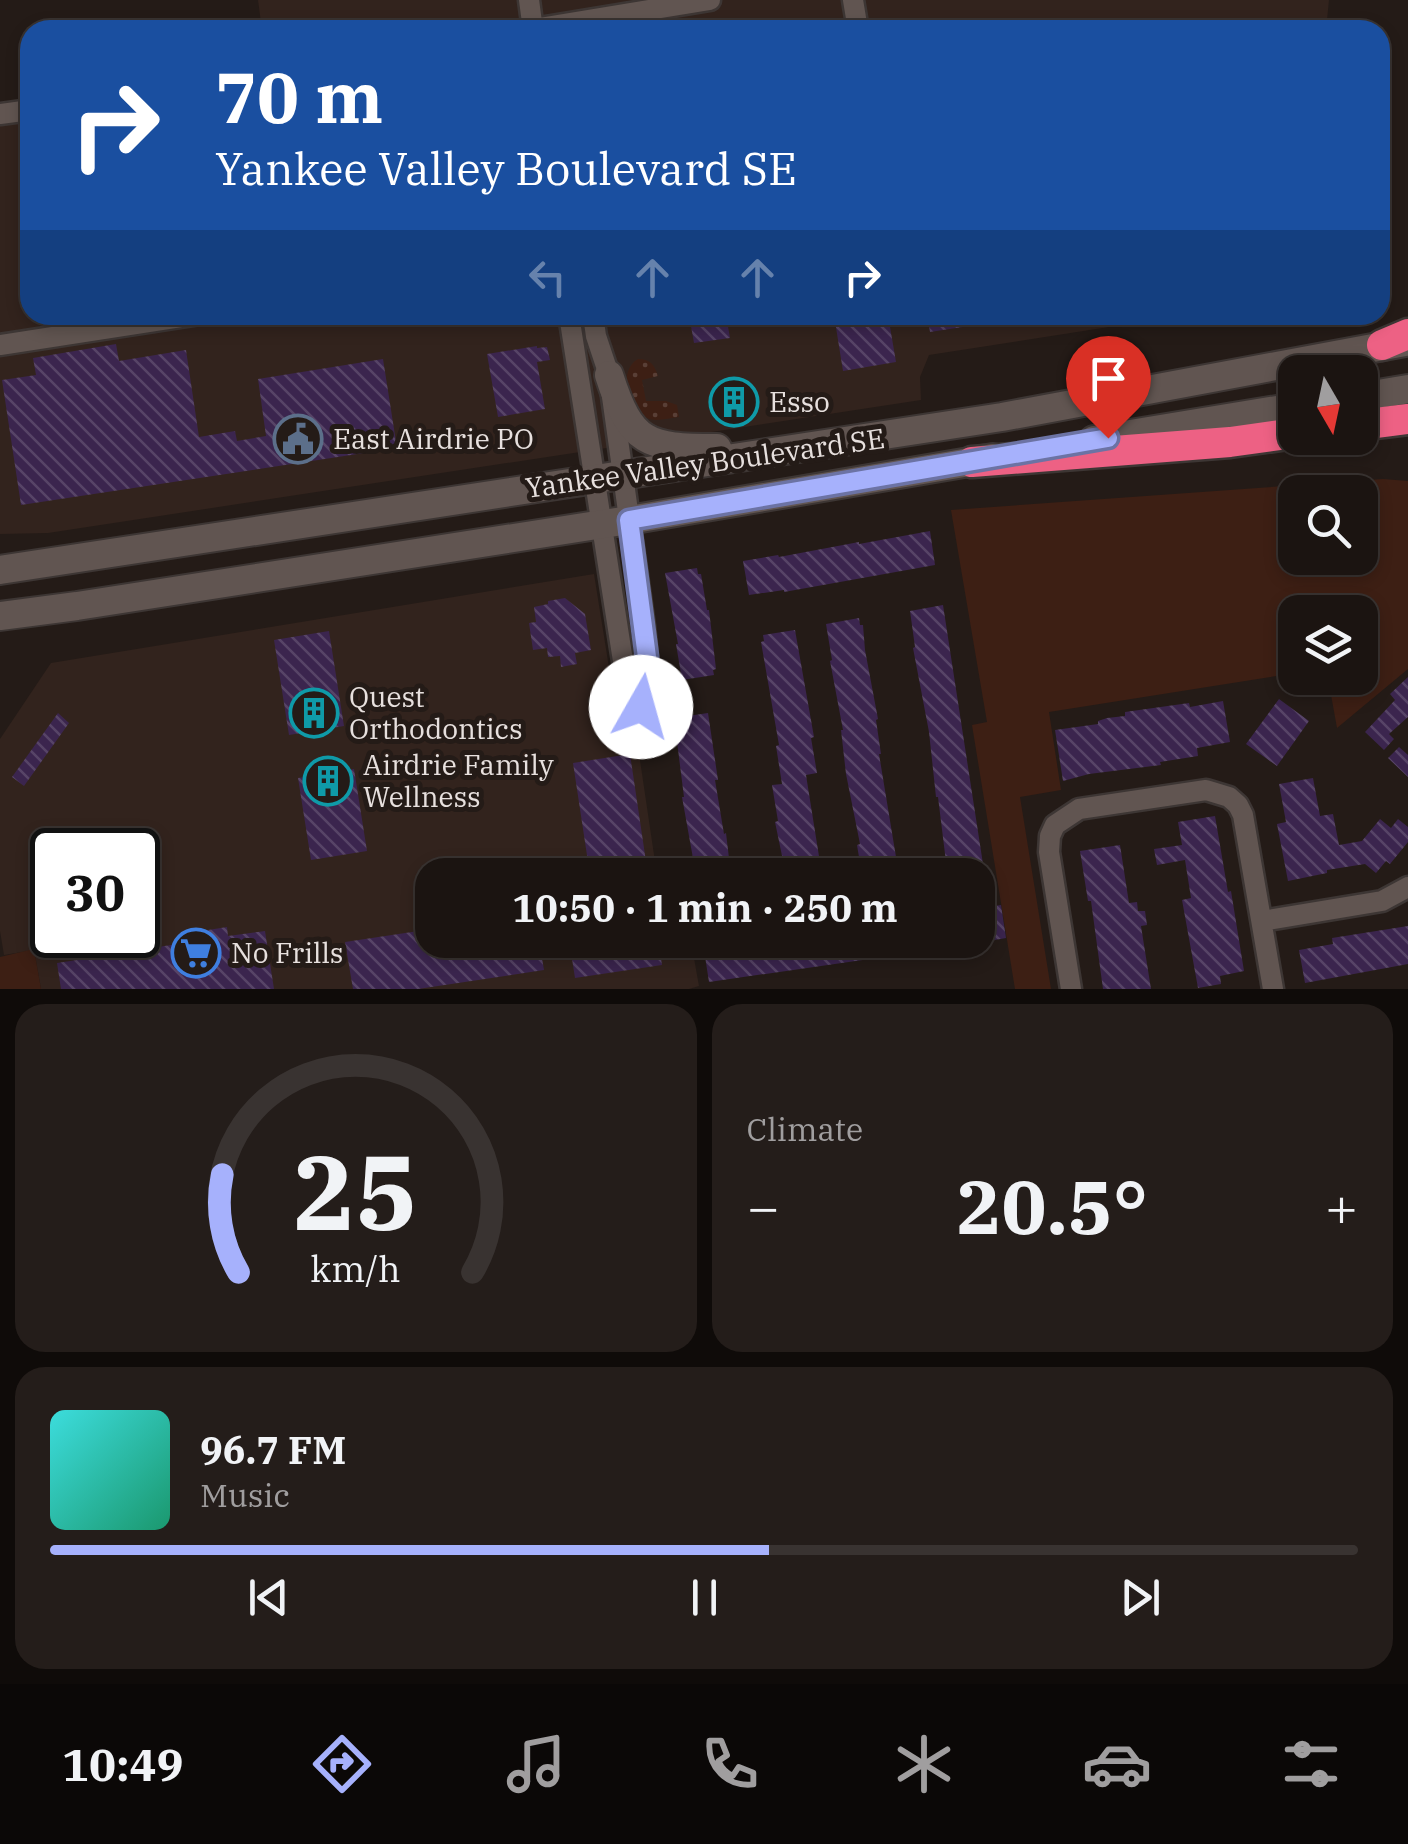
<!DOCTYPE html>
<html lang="en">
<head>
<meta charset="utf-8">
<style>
  :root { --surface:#1b1411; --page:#241d1a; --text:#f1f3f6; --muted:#a09e9f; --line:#393331; --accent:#a6b1fc }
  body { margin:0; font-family:"IBM Plex Serif",serif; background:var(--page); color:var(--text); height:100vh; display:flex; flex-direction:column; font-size:38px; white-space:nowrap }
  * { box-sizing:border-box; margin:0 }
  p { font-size:32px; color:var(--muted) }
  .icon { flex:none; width:55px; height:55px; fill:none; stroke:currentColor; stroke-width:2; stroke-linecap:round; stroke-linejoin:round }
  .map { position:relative; height:989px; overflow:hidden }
  .drawer { display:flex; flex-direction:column; gap:15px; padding:15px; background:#0f0b09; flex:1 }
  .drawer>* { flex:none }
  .hud { position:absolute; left:20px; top:20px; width:1370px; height:305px; border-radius:30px; box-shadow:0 5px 15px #0003,0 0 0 2px var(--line); background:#1a4fa0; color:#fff; overflow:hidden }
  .needle { width:65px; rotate:171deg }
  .fabs { position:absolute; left:1278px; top:355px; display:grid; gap:20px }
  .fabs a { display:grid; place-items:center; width:100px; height:100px; border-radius:20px; background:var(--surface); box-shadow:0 5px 15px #0003,0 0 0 2px var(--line); font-size:50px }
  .speed { position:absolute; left:30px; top:828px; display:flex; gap:20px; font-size:50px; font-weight:700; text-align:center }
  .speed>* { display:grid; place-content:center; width:130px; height:130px; border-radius:50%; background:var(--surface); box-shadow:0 5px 15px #0003,0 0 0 2px var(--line); line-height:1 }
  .speed .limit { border:5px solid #111; border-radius:15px; background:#fff; color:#111 }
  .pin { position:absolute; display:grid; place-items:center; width:85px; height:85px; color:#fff; margin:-102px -42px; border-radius:50% 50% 50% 0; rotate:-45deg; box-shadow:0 0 10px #0007 }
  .pin .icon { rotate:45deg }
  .me { position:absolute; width:110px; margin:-55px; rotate:7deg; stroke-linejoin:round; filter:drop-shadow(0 0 8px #0008) }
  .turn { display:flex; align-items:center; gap:35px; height:210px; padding:0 30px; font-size:45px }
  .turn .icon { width:130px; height:130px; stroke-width:2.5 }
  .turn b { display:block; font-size:70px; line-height:85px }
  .lanes { display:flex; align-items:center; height:95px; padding:0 30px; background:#0003; justify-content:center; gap:50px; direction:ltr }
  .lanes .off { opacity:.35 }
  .big { font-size:75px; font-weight:700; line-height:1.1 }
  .drawer .tile { flex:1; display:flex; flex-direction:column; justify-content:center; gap:15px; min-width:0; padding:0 35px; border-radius:30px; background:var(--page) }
  .drawer .dial { align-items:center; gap:0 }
  .dial svg { height:260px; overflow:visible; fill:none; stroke:var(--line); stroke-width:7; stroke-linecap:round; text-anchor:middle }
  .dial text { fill:var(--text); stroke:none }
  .song { display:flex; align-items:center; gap:30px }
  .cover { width:120px; height:120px; border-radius:15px; background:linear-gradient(135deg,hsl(180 70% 55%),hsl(160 70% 35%)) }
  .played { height:10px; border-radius:5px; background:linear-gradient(90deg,var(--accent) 55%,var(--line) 55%) }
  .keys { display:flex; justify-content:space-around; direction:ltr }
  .heat { display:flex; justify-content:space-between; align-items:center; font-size:55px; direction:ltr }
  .drawer .tiles { flex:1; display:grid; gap:15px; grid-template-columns:1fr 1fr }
  .tile:last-child { grid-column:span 2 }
  .trip { position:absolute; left:415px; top:858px; width:580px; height:100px; border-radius:30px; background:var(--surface); box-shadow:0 5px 15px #0003,0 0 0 2px var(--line); font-weight:700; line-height:100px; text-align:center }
  .dock { display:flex; height:160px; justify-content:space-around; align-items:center; background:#0b0807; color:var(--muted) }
  .dock .icon { width:70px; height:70px }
  .dock .on { color:var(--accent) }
  .dock b { font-size:45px; color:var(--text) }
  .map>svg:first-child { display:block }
</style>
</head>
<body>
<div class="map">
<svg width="1408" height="989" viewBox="0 0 1408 989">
  <defs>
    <pattern id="grass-dots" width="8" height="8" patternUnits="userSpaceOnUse" patternTransform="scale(2.5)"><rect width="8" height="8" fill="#3d1f14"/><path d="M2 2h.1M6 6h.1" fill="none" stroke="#593f36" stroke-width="1.8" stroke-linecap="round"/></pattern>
    <pattern id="building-back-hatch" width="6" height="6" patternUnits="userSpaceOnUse" patternTransform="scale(2.5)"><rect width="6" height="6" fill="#3b254e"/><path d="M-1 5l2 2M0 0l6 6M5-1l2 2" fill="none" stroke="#574467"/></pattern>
  </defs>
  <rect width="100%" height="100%" fill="#241b17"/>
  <!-- built -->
  <path fill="#32231d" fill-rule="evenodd" d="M258,0H1329L1326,30H262Z
    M30,119V315H1186L929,355L920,377L921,400L48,533L0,534V124Z
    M594,574L611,680L588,699L591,725L619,722L631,727L637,740L657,875H432V940H667L669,950L692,947L699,986L689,989H41L34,950L4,955L0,931V739L51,663ZM52,850H138V935H52Z"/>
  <!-- grass -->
  <path fill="url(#grass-dots)" d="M638,359C650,359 654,364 658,376L642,380L646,401H666L677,405L679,417C668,418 654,423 645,417C627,406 618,370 638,359Z"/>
  <!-- green -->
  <path fill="#3d1f14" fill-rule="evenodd" d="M1383,479L1408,481V669L1337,728L1328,678H1360V612H1295V673L1049,712L1061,790L1020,797L1051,989H1015L972,725L987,722L951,510ZM1295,492H1360V558H1295Z
    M34,949L41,989H0V957Z"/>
  <!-- building -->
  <path fill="url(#building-back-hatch)" d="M689,315H726L730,338L694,343Z
    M834,315H888L896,362L843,371Z
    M927,315H988L989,323L930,332Z
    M116,344L119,361L186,350L199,437L235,431L237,441L266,436L258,379L383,359L397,448L21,505L2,380L36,375L33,358Z
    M537,346V348L547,347L550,360L537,362L545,409L498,417L487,354Z
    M752,386L755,406L714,412L711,393Z
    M930,531L935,565L784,592V590L749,595L743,561L778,555L779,557L859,542V544Z
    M697,568L698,574H701L707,610H709L716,669L713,670L714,675L682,680L676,644H678L665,573Z
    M565,598L585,614L591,650L575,653L577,664L561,667L560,656L548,657L547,648L533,650L529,623L536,622L534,607L548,604V601Z
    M943,605L983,864L951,868L950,861L946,862L938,797H936L929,732L913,648L915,647L910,611Z
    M859,618L860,625H863L865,650L878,719L876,720L881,754H879L898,869H895L896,875H862L857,845L860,844L846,774L841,730H843L830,661L832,660L826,624Z
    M795,630L814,737L811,738L817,773L806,775L822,875H786L775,822L778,821L772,785L782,784L776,746L779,745L761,642L764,641L763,635Z
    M329,631L344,726L289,735L274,640Z
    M1408,677V717L1389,734L1394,739L1384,750L1365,732L1395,700L1390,694Z
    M1279,699L1309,721L1277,766L1246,744Z
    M1223,701L1230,742L1197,748L1198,756L1160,762L1161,765L1089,774L1063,781L1055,730L1098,724V721L1107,718L1125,716V712L1189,703L1190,707Z
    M58,713L69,723L24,786L12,777Z
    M708,713L718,780H715L724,834L726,833L731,875H696L682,797H684L674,718Z
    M1399,747L1408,755V777L1388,758Z
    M630,754L648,875H590L573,763Z
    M354,769L367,851L311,860L298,778Z
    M1313,778L1320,816L1333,814L1339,845L1362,841L1380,819L1391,828L1398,819L1408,827V842L1390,864L1386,861L1376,873L1365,864L1327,870V873L1288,881L1277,824L1286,822L1279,784Z
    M1215,816L1228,892L1231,891L1244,971L1220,976L1221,984L1198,988L1182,900L1191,898L1185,860L1157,865L1154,849L1182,845L1178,822Z
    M1120,845L1129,903L1137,902L1138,911H1145L1147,925L1141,926L1151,989H1103L1091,901H1088L1080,851Z
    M994,904V906L1001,905L1006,938L978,943V907Z
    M1408,926V964L1305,983L1299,950L1333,944L1332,938Z
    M227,927L228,936L265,931L274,989H61L57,963L103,956L100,940L155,931L158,947L190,942L189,933Z
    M432,929V940H539L544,970L418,989H353L345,942Z
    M569,940H658L662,965L575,978Z
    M739,940H945L946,948L709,982L704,950Z"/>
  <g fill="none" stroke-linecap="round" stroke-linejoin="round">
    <!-- street casing -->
    <g stroke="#3d3634" stroke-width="25">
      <path id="street" d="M529,0L533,30
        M853,0L858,30
        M527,30L710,0
        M0,114L30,110
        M569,315L623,661L641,707
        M593,315L596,336L609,375L644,626L647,657L642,700
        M0,345L194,315
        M1262,921L1382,901L1408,887
        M1071,989L1049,852L1050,836L1055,825L1079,809L1206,790L1229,797L1238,805L1243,815L1273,989"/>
    </g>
    <!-- secondary casing -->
    <g stroke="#3d3634" stroke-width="32">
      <path id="secondary" d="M609,375C631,444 647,448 717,448
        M1360,397L1408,389
        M1094,440L1295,407
        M0,570L1002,417L1405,342
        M0,616L77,606L629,520L993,458"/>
    </g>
    <!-- highway casing -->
    <g stroke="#3d3634" stroke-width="35">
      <path id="highway" d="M1382,345L1408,334
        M1360,425L1408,419
        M972,462L1230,442L1295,433"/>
    </g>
    <!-- street -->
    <use href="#street" stroke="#615551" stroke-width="20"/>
    <!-- secondary -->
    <use href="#secondary" stroke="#615551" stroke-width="28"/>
    <!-- highway -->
    <use href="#highway" stroke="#ed6184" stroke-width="30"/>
  </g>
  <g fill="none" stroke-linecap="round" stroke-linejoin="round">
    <!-- route casing -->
    <g stroke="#6c73a4" stroke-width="25">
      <path id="route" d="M641,707L647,657L629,520L1108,438"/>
    </g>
    <!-- route -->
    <use href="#route" stroke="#a6b1fc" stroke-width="18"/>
  </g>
  <!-- icons -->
  <defs>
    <g id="building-ring" transform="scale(2.5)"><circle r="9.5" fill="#241b17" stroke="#0f9aa8" stroke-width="1.5"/><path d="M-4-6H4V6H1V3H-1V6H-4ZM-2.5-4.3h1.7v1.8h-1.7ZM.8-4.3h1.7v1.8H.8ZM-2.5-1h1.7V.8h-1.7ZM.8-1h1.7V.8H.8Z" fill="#0f9aa8"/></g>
    <g id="civic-ring" transform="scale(2.5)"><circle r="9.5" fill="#241b17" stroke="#5c6f8a" stroke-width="1.5"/><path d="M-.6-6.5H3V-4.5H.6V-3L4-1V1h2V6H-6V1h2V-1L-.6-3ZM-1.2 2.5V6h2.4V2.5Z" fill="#5c6f8a"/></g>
    <g id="supermarket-ring" transform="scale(2.5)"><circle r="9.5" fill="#241b17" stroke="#3f7fe0" stroke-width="1.5"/><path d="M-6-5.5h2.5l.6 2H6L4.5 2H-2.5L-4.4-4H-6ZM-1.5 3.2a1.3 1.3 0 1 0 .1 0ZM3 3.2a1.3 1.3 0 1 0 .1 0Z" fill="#3f7fe0"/></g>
  </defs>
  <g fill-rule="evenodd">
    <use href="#building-ring" x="734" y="402"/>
    <use href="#civic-ring" x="298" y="439"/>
    <use href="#building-ring" x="314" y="713"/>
    <use href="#building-ring" x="328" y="781"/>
    <use href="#supermarket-ring" x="196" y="953"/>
  </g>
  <g text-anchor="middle" stroke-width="10" stroke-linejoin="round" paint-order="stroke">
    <!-- poi labels -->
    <g font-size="28" fill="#e7e0de" stroke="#241b17" text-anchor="start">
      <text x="769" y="412">Esso</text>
      <text x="333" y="449">East Airdrie PO</text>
      <text x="349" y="707">Quest<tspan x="349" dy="32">Orthodontics</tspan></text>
      <text x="363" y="775">Airdrie Family<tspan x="363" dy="32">Wellness</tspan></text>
      <text x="231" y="963">No Frills</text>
    </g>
    <!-- street labels -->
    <g font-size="28" fill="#e7e0de" stroke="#241b17">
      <text transform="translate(705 463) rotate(-8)" y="10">Yankee Valley Boulevard SE</text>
    </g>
  </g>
</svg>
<div class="fabs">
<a><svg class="needle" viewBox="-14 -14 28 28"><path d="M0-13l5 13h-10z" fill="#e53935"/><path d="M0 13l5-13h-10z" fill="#a09e9f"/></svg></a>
<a><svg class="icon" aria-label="search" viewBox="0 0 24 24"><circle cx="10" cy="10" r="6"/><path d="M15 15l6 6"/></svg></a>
<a><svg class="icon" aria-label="layers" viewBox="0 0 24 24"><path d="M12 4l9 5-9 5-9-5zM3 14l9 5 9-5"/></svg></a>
</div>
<div class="speed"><div class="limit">30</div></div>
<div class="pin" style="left:1108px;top:438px;background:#d93025"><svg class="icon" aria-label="arrive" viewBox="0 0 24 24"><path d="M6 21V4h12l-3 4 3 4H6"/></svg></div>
<svg class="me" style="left:641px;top:707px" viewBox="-20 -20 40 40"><circle r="19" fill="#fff"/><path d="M0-13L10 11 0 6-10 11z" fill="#a6b1fc"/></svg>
<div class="trip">10:50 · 1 min · 250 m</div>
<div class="hud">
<div class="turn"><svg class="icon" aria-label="right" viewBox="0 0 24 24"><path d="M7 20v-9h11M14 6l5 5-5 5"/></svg><div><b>70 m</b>Yankee Valley Boulevard SE</div></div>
<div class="lanes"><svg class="icon off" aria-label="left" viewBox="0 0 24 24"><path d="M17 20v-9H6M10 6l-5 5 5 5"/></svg><svg class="icon off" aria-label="ahead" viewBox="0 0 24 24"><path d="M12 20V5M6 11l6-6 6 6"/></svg><svg class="icon off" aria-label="ahead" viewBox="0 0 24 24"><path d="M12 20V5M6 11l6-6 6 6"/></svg><svg class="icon" aria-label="right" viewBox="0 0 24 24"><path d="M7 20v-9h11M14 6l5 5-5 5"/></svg></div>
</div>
</div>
<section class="drawer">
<div class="tiles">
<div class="tile dial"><svg viewBox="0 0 100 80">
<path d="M14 69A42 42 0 1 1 86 69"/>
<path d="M14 69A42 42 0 0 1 9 39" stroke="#a6b1fc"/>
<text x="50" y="56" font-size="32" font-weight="700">25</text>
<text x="50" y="72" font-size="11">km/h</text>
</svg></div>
<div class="tile"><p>Climate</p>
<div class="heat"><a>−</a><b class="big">20.5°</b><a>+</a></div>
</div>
<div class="tile">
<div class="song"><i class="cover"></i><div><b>96.7 FM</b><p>Music</p></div></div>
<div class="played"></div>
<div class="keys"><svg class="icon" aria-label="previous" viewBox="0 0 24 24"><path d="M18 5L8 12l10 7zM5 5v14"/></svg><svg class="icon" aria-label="pause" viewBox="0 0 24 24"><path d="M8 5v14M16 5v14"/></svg><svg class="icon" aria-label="next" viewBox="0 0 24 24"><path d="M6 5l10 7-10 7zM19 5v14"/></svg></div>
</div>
</div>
</section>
<nav class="dock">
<b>10:49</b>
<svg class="icon on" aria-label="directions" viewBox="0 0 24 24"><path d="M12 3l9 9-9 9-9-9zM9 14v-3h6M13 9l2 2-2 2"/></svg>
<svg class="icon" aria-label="music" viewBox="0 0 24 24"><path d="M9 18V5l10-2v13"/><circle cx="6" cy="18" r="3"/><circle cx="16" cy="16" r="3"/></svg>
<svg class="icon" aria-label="phone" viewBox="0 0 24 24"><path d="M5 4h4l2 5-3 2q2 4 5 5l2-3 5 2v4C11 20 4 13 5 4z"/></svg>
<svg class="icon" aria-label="climate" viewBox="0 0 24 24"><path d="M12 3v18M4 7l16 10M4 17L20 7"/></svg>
<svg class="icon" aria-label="car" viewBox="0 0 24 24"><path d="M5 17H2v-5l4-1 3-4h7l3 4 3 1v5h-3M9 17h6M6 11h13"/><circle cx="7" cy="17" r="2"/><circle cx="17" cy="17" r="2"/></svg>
<svg class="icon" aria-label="filters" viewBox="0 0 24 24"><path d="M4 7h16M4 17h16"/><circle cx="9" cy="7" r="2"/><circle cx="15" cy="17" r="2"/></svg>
</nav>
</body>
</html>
